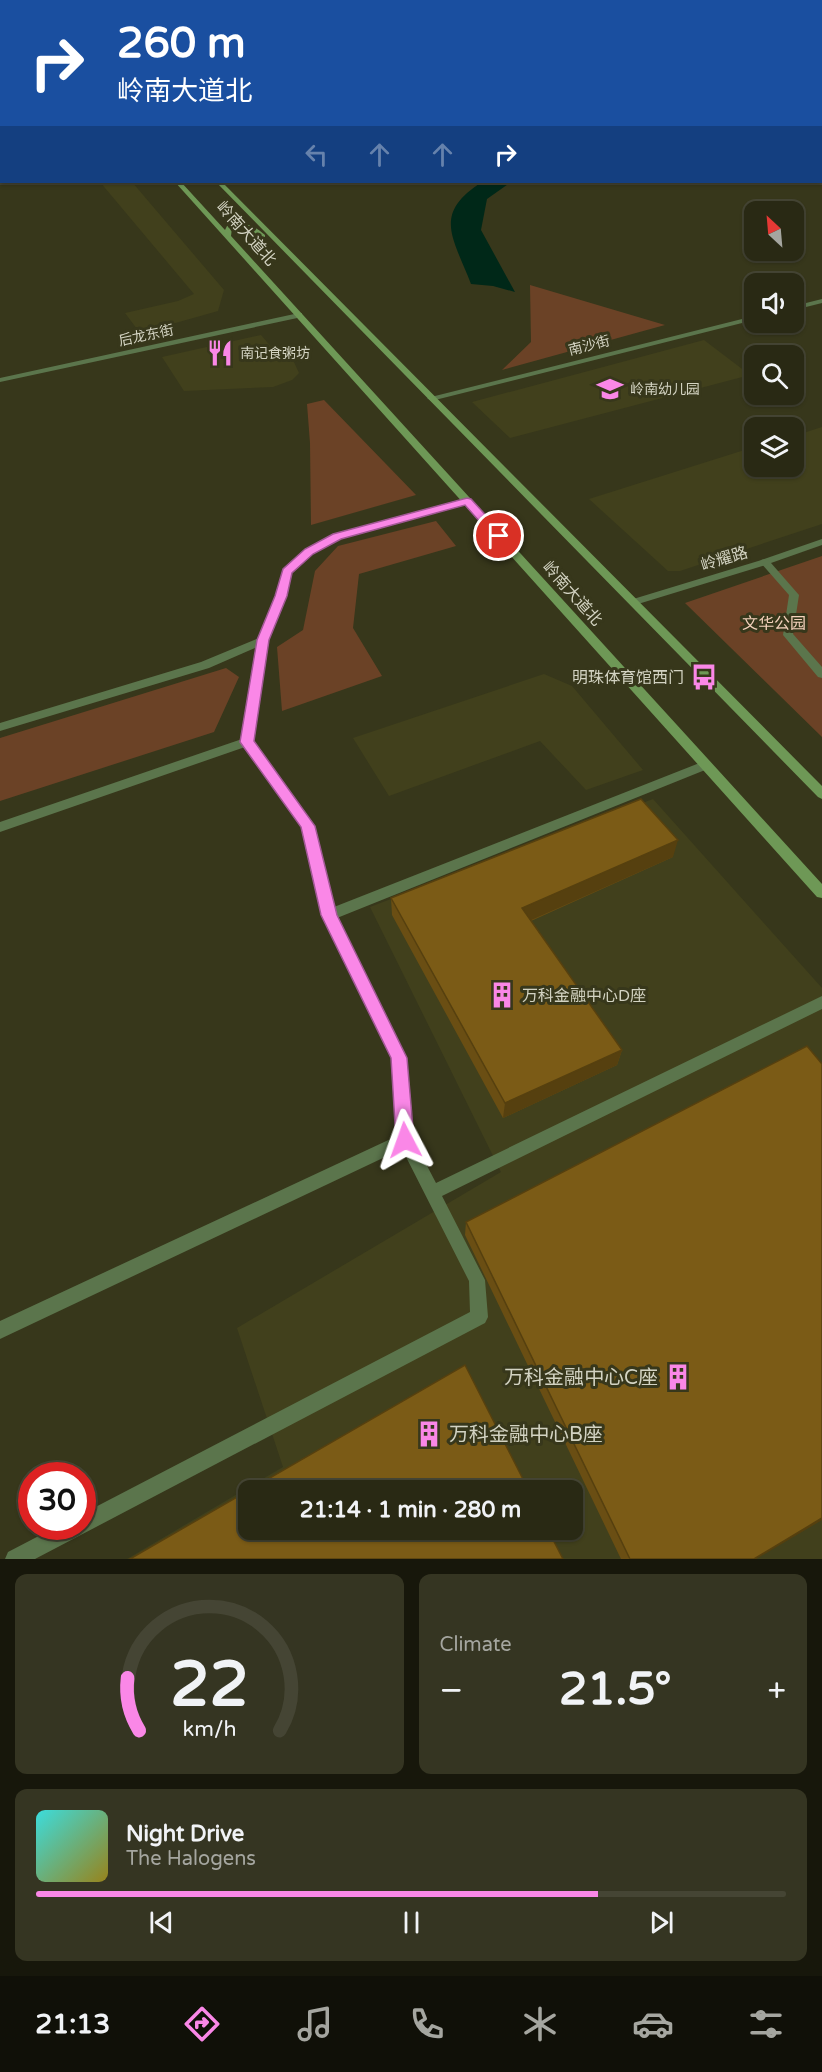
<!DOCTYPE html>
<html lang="en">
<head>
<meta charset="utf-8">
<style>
  :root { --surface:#292914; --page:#353522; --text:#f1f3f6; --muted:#a5a6a0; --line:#454534; --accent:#fa87e7 }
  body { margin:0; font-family:"Varela Round","Noto Sans SC",sans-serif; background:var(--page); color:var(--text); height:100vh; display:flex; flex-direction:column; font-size:22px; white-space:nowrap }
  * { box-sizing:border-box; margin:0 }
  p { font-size:20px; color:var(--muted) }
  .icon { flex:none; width:33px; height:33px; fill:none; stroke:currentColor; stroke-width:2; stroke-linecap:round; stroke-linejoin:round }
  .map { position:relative; height:1559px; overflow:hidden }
  .sheet { display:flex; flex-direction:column; gap:15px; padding:15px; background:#17170b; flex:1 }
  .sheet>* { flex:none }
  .guide { position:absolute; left:0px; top:0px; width:822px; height:183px; box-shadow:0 2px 4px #0004,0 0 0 2px var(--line); background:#1a4fa0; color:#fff; overflow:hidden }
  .needle { width:39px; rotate:334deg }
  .tools { position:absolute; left:744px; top:201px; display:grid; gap:12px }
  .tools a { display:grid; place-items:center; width:60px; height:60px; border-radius:12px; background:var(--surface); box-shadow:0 2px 4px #0004,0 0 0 2px var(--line); font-size:30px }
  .speed { position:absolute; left:18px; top:1462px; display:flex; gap:12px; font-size:30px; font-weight:700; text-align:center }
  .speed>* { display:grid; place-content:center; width:78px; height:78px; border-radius:50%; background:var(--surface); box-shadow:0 2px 4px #0004,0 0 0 2px var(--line); line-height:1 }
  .speed .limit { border:9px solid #d22; background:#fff; color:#111 }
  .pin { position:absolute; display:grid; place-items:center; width:51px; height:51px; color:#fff; margin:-26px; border:3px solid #fff; border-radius:50%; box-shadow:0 2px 6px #0007 }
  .me { position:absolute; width:66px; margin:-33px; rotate:356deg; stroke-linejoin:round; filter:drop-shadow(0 0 4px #0008) }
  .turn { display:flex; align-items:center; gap:21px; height:126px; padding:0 18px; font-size:27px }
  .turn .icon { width:78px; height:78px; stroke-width:2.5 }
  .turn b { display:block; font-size:42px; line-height:51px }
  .lanes { display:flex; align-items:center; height:57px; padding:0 18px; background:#0003; justify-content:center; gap:30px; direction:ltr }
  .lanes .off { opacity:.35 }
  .big { font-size:45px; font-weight:800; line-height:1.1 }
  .sheet .tile { flex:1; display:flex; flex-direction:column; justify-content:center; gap:9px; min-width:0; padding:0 21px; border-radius:12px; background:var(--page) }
  .sheet .dial { align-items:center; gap:0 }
  .dial svg { height:156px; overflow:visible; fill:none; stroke:var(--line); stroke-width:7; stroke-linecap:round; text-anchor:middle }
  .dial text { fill:var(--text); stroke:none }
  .song { display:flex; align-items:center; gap:18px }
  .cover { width:72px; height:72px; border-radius:9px; background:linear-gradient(135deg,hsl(180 70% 55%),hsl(50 70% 35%)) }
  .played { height:6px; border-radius:3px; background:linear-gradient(90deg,var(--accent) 75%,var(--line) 75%) }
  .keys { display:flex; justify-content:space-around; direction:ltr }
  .heat { display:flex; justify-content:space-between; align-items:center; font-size:33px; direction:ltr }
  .sheet .tiles { flex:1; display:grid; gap:15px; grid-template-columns:1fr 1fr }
  .tile:last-child { grid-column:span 2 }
  .trip { position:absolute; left:238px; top:1480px; width:345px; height:60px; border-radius:12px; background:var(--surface); box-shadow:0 2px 4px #0004,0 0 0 2px var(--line); font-weight:800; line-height:60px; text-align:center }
  .dock { display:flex; height:96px; justify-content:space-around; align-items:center; background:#101008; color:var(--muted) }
  .dock .icon { width:42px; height:42px }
  .dock .on { color:var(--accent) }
  .dock b { font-size:27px; color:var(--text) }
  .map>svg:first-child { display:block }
</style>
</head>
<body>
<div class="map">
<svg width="822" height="1559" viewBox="0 0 822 1559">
  <rect width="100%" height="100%" fill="#37371b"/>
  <!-- built -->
  <path fill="#41401c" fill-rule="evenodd" d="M100,182H132L224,290L218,311L140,333L125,313L178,301L194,294Z
    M261,335L273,349L293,360L299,373L292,380L273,387L184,391L162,357Z
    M704,340L750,375L510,438L472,402Z
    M822,427V524L680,571H668L589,499L754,447V466H794V436Z
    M544,674L572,686L643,770L586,790L540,741L389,796L353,738Z
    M653,799L822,988V1559H127L283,1467L237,1328L501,1172L370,907ZM249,1491H573V1530H249Z"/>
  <!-- green -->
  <path fill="#6b4226" d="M530,285L665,325L502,370L531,342Z
    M324,400L416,495L311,525L310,443L307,404Z
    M436,521L456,546L359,574L353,628L382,676L282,711L277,647L303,630L315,571L338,546Z
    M822,556V737L685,603Z
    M226,668L239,677L214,732L0,801V738Z"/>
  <!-- water -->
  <path fill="#002818" d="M482,182H511L487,199L481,230L515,292L493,286L471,284C453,237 432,214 482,182Z"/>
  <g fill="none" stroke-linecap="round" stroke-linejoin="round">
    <!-- service -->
    <path fill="#5b754c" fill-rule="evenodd" d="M820,32H822V34H820Z
      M822,539V545L771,563L799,595L793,634L822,667V678L818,677L783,635L789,595L760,562L761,560Z"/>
    <!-- minor -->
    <path fill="#5b754c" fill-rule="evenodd" d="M467,498L470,499V503L340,539L312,554L292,573L286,596L268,640L253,741L314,826L334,907L702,762L706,761L712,765L710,768L337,918L406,1058L413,1139L436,1183L822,996V1009L442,1196L485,1280L488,1317L485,1323L35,1559H5L8,1552L56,1527H82V1514L470,1312L469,1281L402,1149L0,1339V1321L397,1136L392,1058L322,915L302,827L245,747L0,832V822L242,739L257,647L209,668L0,731V723L201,662L259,638L276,596L282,572L306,550L334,535Z"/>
    <!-- tertiary -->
    <path fill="#5b754c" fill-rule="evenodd" d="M364,0H369L370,2H365Z
      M820,72H822V76H820Z
      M822,299V303L794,310V306Z
      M299,313H302V317L0,382V378Z
      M754,316V320L431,401L427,398Z
      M765,559L770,562L769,564L638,604H630L629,602L630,600Z"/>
    <!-- secondary -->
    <path fill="#6e9856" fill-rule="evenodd" d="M109,0H113V2H109Z
      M134,0H138V2H134Z
      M0,40H2V44H0Z
      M0,94H2V98H0Z
      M175,182H181L225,230L227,226C243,222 253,224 265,235V237C252,237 252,225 232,228L231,236L822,884V898L817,897Z
      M216,182H222L822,786V799L818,797Z"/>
  </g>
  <!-- wall -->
  <path fill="#6a4e13" d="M167,0H361V2H169Z
    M673,857L531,921L622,1050L617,1065L503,1118L392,915L391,898Z
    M466,1222L756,1559H621L465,1235Z"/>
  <!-- shaded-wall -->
  <path fill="#56400f" d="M344,0H361V2H344Z
    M678,840L673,857L520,925L522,908Z
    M622,1050L617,1065L503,1118L505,1103Z
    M822,1518V1520L756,1559H754Z"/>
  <!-- building -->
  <path fill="#7b5b16" stroke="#56400f" stroke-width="1.5" d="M183,0H345L347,2H185Z
    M641,799L678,840L522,908L622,1050L505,1103L391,898Z
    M807,1046L822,1064V1518L754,1559H630L466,1222Z
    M465,1365L529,1491H249V1530H548L563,1559H130Z"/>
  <!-- route -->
  <path fill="#fa87e7" stroke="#a25896" stroke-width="1.5" d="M467,498L471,499L503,534V539H495L465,505L341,539L313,554L292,573L287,596L269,640L254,741L315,826L337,915L407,1058L414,1140L411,1146L405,1148L399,1146L396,1140L391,1058L321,915L301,827L240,742L257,640L275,596L283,569L305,549L333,534Z"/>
  <!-- icons -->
  <defs>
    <g id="restaurant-bare" transform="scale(2.07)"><path d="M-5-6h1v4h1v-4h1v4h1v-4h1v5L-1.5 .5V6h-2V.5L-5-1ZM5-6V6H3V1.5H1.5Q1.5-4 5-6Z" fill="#fa87e7" stroke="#37371b" stroke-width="2.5" paint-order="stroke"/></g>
    <g id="school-bare" transform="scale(2.07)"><path d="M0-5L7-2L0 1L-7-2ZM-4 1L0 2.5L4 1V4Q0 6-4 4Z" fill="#fa87e7" stroke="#37371b" stroke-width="2.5" paint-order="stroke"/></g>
    <g id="bus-bare" transform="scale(2.07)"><path d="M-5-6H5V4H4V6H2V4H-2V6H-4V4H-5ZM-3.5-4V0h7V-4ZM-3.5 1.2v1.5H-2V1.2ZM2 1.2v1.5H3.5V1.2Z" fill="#fa87e7" stroke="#37371b" stroke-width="2.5" paint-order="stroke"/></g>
    <g id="building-bare" transform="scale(2.07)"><path d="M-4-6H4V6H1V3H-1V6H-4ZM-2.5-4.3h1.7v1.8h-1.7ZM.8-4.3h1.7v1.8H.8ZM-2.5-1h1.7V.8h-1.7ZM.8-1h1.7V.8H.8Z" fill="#fa87e7" stroke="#37371b" stroke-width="2.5" paint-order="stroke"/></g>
  </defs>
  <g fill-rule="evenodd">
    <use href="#restaurant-bare" x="220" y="353"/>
    <use href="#school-bare" x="610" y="389"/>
    <use href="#bus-bare" x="704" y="677"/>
    <use href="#building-bare" x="502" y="995"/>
    <use href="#building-bare" x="678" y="1377"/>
    <use href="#building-bare" x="429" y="1434"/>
  </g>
  <g text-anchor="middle" stroke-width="6" stroke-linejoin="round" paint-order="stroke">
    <!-- far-street labels -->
    <g font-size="14" fill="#d3d3c2" stroke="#37371b">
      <text transform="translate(146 335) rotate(-12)" y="5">后龙东街</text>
      <text transform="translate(589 345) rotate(-14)" y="5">南沙街</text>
    </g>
    <!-- far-poi labels -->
    <g font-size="14" fill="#d3d3c2" stroke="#37371b" text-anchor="start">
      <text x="240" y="358">南记食粥坊</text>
      <text x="630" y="394">岭南幼儿园</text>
    </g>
    <!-- street labels -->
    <g font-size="16" fill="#d3d3c2" stroke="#37371b">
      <text transform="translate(247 233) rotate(48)" y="6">岭南大道北</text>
      <text transform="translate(724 558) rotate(-17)" y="6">岭耀路</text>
      <text transform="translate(573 593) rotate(48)" y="6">岭南大道北</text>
    </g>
    <!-- park labels -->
    <g font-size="16" fill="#f4d1bb" stroke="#37371b">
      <text x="774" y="629">文华公园</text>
    </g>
    <!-- poi labels -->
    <g font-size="16" fill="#d3d3c2" stroke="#37371b" text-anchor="end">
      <text x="684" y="683">明珠体育馆西门</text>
      <text x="522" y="1001" text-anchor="start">万科金融中心D座</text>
    </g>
    <!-- near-poi labels -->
    <g font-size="20" fill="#d3d3c2" stroke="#37371b" text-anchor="end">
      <text x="658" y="1384">万科金融中心C座</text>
      <text x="449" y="1441" text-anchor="start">万科金融中心B座</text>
    </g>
  </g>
</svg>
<div class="tools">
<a><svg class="needle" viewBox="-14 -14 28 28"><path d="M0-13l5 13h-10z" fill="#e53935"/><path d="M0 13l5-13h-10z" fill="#a5a6a0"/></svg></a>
<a><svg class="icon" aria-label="sound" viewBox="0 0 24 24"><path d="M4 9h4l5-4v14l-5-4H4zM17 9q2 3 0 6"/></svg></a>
<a><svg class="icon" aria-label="search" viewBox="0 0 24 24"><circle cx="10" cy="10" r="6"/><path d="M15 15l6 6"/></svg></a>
<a><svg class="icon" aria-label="layers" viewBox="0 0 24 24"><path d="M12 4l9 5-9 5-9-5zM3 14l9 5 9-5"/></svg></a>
</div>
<div class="speed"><div class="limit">30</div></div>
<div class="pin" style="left:499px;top:536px;background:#d93025"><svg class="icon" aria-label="arrive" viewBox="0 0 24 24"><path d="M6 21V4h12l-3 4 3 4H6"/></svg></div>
<svg class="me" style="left:405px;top:1140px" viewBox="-20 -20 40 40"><path d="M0-17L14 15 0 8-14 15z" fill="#fa87e7" stroke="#fff" stroke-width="4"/></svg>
<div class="trip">21:14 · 1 min · 280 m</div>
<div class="guide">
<div class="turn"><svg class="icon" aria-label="right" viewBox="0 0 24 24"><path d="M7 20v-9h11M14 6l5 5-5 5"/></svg><div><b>260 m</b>岭南大道北</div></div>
<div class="lanes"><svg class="icon off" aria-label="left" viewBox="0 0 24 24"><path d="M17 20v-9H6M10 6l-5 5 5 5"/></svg><svg class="icon off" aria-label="ahead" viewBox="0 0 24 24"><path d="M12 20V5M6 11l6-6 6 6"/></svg><svg class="icon off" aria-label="ahead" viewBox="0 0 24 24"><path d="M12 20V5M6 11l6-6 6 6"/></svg><svg class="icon" aria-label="right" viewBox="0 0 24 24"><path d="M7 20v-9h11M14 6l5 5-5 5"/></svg></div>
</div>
</div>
<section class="sheet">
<div class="tiles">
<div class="tile dial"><svg viewBox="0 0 100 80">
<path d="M14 69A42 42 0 1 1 86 69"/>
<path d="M14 69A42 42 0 0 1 8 42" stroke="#fa87e7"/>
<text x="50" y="56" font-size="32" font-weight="700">22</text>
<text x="50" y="72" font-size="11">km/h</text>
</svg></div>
<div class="tile"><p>Climate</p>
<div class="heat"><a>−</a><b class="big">21.5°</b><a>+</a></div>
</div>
<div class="tile">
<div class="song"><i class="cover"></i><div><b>Night Drive</b><p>The Halogens</p></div></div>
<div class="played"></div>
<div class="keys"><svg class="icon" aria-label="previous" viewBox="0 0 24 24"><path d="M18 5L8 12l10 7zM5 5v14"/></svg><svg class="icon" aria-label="pause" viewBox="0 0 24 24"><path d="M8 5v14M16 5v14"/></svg><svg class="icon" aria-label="next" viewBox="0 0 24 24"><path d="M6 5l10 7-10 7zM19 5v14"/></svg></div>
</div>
</div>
</section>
<nav class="dock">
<b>21:13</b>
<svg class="icon on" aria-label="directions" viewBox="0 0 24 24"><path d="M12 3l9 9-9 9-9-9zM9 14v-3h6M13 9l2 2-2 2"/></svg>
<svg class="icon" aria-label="music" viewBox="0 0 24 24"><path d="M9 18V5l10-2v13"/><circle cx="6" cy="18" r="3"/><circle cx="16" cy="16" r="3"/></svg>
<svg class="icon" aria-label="phone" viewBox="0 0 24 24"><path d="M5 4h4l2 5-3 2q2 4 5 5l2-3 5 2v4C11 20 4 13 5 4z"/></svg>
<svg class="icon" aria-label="climate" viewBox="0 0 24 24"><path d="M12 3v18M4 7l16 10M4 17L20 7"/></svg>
<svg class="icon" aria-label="car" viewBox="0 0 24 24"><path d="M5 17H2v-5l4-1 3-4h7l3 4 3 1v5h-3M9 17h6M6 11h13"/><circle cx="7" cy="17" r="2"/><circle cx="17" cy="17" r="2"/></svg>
<svg class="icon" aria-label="filters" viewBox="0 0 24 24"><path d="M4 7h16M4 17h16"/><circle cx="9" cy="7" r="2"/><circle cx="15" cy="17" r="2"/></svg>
</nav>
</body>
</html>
